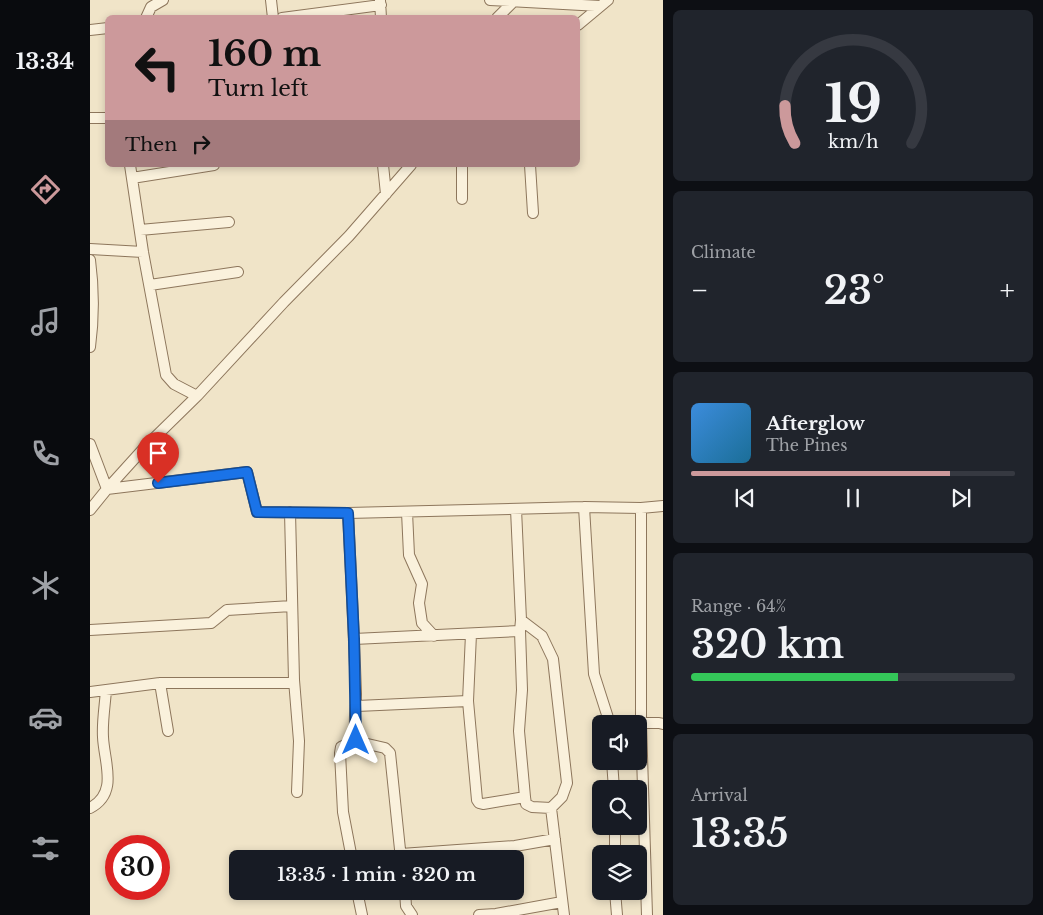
<!DOCTYPE html>
<html lang="en">
<head>
<meta charset="utf-8">
<style>
  :root { --surface:#171b24; --page:#20242c; --text:#f1f3f6; --muted:#9ea1a6; --line:#363941; --accent:#cc999b }
  body { margin:0; font-family:"Libre Baskerville",serif; background:var(--page); color:var(--text); height:100vh; display:flex; flex-direction:column; font-size:19px; white-space:nowrap }
  * { box-sizing:border-box; margin:0 }
  p { font-size:16px; color:var(--muted) }
  .icon { flex:none; width:28px; height:28px; fill:none; stroke:currentColor; stroke-width:2; stroke-linecap:round; stroke-linejoin:round }
  .map { position:relative; flex:1; overflow:hidden }
  .panel { display:flex; flex-direction:column; gap:10px; padding:10px; background:#0d0f14; width:380px }
  .panel>* { flex:none }
  .guide { position:absolute; left:15px; top:15px; width:475px; height:152px; border-radius:8px; box-shadow:0 2px 8px #0003; background:#cc999b; color:#111; overflow:hidden }
  .buttons { position:absolute; left:502px; top:715px; display:grid; gap:10px }
  .buttons a { display:grid; place-items:center; width:55px; height:55px; border-radius:8px; background:var(--surface); box-shadow:0 2px 8px #0003; font-size:25px }
  .speed { position:absolute; left:15px; top:835px; display:flex; gap:10px; font-size:25px; font-weight:700; text-align:center }
  .speed>* { display:grid; place-content:center; width:65px; height:65px; border-radius:50%; background:var(--surface); box-shadow:0 2px 8px #0003; line-height:1 }
  .speed .limit { border:8px solid #d22; background:#fff; color:#111 }
  .pin { position:absolute; display:grid; place-items:center; width:42px; height:42px; color:#fff; margin:-51px -21px; border-radius:50% 50% 50% 0; rotate:-45deg; box-shadow:0 0 5px #0007 }
  .pin .icon { rotate:45deg }
  .me { position:absolute; width:55px; margin:-28px; rotate:0deg; stroke-linejoin:round; filter:drop-shadow(0 0 4px #0008) }
  .turn { display:flex; align-items:center; gap:18px; height:105px; padding:0 20px; font-size:22px }
  .turn .icon { width:65px; height:65px; stroke-width:2.5 }
  .turn b { display:block; font-size:35px; line-height:42px }
  .then { display:flex; align-items:center; height:48px; padding:0 20px; background:#0003; gap:10px; font-size:19px }
  .big { font-size:38px; font-weight:600; line-height:1.1 }
  .panel .tile { flex:1; display:flex; flex-direction:column; justify-content:center; gap:8px; min-width:0; padding:0 18px; border-radius:8px; background:var(--page) }
  .panel .dial { align-items:center; gap:0 }
  .dial svg { height:130px; overflow:visible; fill:none; stroke:var(--line); stroke-width:7; stroke-linecap:round; text-anchor:middle }
  .dial text { fill:var(--text); stroke:none }
  .song { display:flex; align-items:center; gap:15px }
  .cover { width:60px; height:60px; border-radius:8px; background:linear-gradient(135deg,hsl(210 70% 55%),hsl(200 70% 35%)) }
  .played { height:5px; border-radius:2px; background:linear-gradient(90deg,var(--accent) 80%,var(--line) 80%) }
  .keys { display:flex; justify-content:space-around; direction:ltr }
  .heat { display:flex; justify-content:space-between; align-items:center; font-size:28px; direction:ltr }
  .charge { height:8px; border-radius:4px; background:linear-gradient(90deg,#34c759 64%,var(--line) 0) }
  .trip { position:absolute; left:139px; top:850px; width:295px; height:50px; border-radius:8px; background:var(--surface); box-shadow:0 2px 8px #0003; font-weight:600; line-height:50px; text-align:center }
  main { display:flex; flex:1; min-height:0 }
  .tab-bar { display:flex; flex-direction:column; width:90px; justify-content:space-around; align-items:center; background:#090b0e; color:var(--muted) }
  .tab-bar .icon { width:35px; height:35px }
  .tab-bar .on { color:var(--accent) }
  .tab-bar b { font-size:22px; color:var(--text) }
  .map>svg:first-child { display:block }
</style>
</head>
<body>
<main>
<nav class="tab-bar">
<b>13:34</b>
<svg class="icon on" aria-label="directions" viewBox="0 0 24 24"><path d="M12 3l9 9-9 9-9-9zM9 14v-3h6M13 9l2 2-2 2"/></svg>
<svg class="icon" aria-label="music" viewBox="0 0 24 24"><path d="M9 18V5l10-2v13"/><circle cx="6" cy="18" r="3"/><circle cx="16" cy="16" r="3"/></svg>
<svg class="icon" aria-label="phone" viewBox="0 0 24 24"><path d="M5 4h4l2 5-3 2q2 4 5 5l2-3 5 2v4C11 20 4 13 5 4z"/></svg>
<svg class="icon" aria-label="climate" viewBox="0 0 24 24"><path d="M12 3v18M4 7l16 10M4 17L20 7"/></svg>
<svg class="icon" aria-label="car" viewBox="0 0 24 24"><path d="M5 17H2v-5l4-1 3-4h7l3 4 3 1v5h-3M9 17h6M6 11h13"/><circle cx="7" cy="17" r="2"/><circle cx="17" cy="17" r="2"/></svg>
<svg class="icon" aria-label="filters" viewBox="0 0 24 24"><path d="M4 7h16M4 17h16"/><circle cx="9" cy="7" r="2"/><circle cx="15" cy="17" r="2"/></svg>
</nav>
<div class="map">
<svg width="573" height="915" viewBox="0 0 573 915">
  <rect width="100%" height="100%" fill="#f0e4c8"/>
  <g fill="none" stroke-linecap="round" stroke-linejoin="round">
    <!-- minor casing -->
    <g stroke="#8d765c" stroke-width="12">
      <path id="minor" d="M181,0L183,18
        M290,0L291,18
        M400,0L510,6
        M56,18L61,7L73,0
        M192,18L291,5
        M407,18L424,1
        M488,25L518,0
        M0,30L18,28
        M0,118H18
        M40,165L53,252L76,375L84,384L107,396
        M293,165L296,194
        M440,165L443,213
        M42,178L124,165
        M372,199V165
        M50,230L139,222
        M0,249L53,252
        M0,260C4,290 4,317 0,347
        M60,285L148,272
        M0,444L17,489L0,510
        M17,489L157,472L167,512L258,513L494,507L551,508L573,506
        M17,489L55,447L107,396L194,302L259,236L321,165
        M494,507L504,674L520,724
        M551,508V724L557,915
        M426,509L431,620L430,631L432,690L429,731L435,797L436,804L442,807L461,808L472,797L477,783L463,659L452,636L431,620
        M200,512L204,680L209,741L207,792
        M317,512L319,555L332,584L329,603L332,623L344,636
        M258,513C261,574 264,634 266,694C266,704 262,737 269,742L295,748L300,753L311,859
        M0,630L121,623L137,610L202,606
        M381,634L378,701L387,800L389,803L393,804L435,797
        M264,639L430,631
        M70,683L78,731
        M0,692L70,683H204
        M267,706L378,701
        M520,723H569L573,724
        M522,761L524,789
        M0,808C29,793 14,762 13,737C12,722 15,705 16,690
        M461,808L474,915
        M525,826V854
        M311,854L425,846L465,839
        M262,859L253,812L250,753L251,747L266,740
        M267,891L272,915
        M315,891L316,906L322,915
        M525,891L527,915
        M389,915L406,914L472,902"/>
    </g>
    <!-- minor -->
    <use href="#minor" stroke="#faf1dc" stroke-width="10"/>
  </g>
  <g fill="none" stroke-linecap="round" stroke-linejoin="round">
    <!-- route casing -->
    <g stroke="#114b97" stroke-width="12">
      <path id="route" d="M68,483L157,472L167,512L258,513L264,639L266,740"/>
    </g>
    <!-- route -->
    <use href="#route" stroke="#1a73e8" stroke-width="9"/>
  </g>
</svg>
<div class="buttons">
<a><svg class="icon" aria-label="sound" viewBox="0 0 24 24"><path d="M4 9h4l5-4v14l-5-4H4zM17 9q2 3 0 6"/></svg></a>
<a><svg class="icon" aria-label="search" viewBox="0 0 24 24"><circle cx="10" cy="10" r="6"/><path d="M15 15l6 6"/></svg></a>
<a><svg class="icon" aria-label="layers" viewBox="0 0 24 24"><path d="M12 4l9 5-9 5-9-5zM3 14l9 5 9-5"/></svg></a>
</div>
<div class="speed"><div class="limit">30</div></div>
<div class="pin" style="left:68px;top:483px;background:#d93025"><svg class="icon" aria-label="arrive" viewBox="0 0 24 24"><path d="M6 21V4h12l-3 4 3 4H6"/></svg></div>
<svg class="me" style="left:266px;top:740px" viewBox="-20 -20 40 40"><path d="M0-17L14 15 0 8-14 15z" fill="#1a73e8" stroke="#fff" stroke-width="4"/></svg>
<div class="trip">13:35 · 1 min · 320 m</div>
<div class="guide">
<div class="turn"><svg class="icon" aria-label="left" viewBox="0 0 24 24"><path d="M17 20v-9H6M10 6l-5 5 5 5"/></svg><div><b>160 m</b>Turn left</div></div>
<div class="then">Then<svg class="icon" aria-label="right" viewBox="0 0 24 24"><path d="M7 20v-9h11M14 6l5 5-5 5"/></svg></div>
</div>
</div>
<section class="panel">
<div class="tile dial"><svg viewBox="0 0 100 80">
<path d="M14 69A42 42 0 1 1 86 69"/>
<path d="M14 69A42 42 0 0 1 8 46" stroke="#cc999b"/>
<text x="50" y="56" font-size="32" font-weight="700">19</text>
<text x="50" y="72" font-size="11">km/h</text>
</svg></div>
<div class="tile"><p>Climate</p>
<div class="heat"><a>−</a><b class="big">23°</b><a>+</a></div>
</div>
<div class="tile">
<div class="song"><i class="cover"></i><div><b>Afterglow</b><p>The Pines</p></div></div>
<div class="played"></div>
<div class="keys"><svg class="icon" aria-label="previous" viewBox="0 0 24 24"><path d="M18 5L8 12l10 7zM5 5v14"/></svg><svg class="icon" aria-label="pause" viewBox="0 0 24 24"><path d="M8 5v14M16 5v14"/></svg><svg class="icon" aria-label="next" viewBox="0 0 24 24"><path d="M6 5l10 7-10 7zM19 5v14"/></svg></div>
</div>
<div class="tile"><p>Range · 64%</p><b class="big">320 km</b><div class="charge"></div></div>
<div class="tile"><p>Arrival</p><b class="big">13:35</b></div>
</section>
</main>
</body>
</html>
